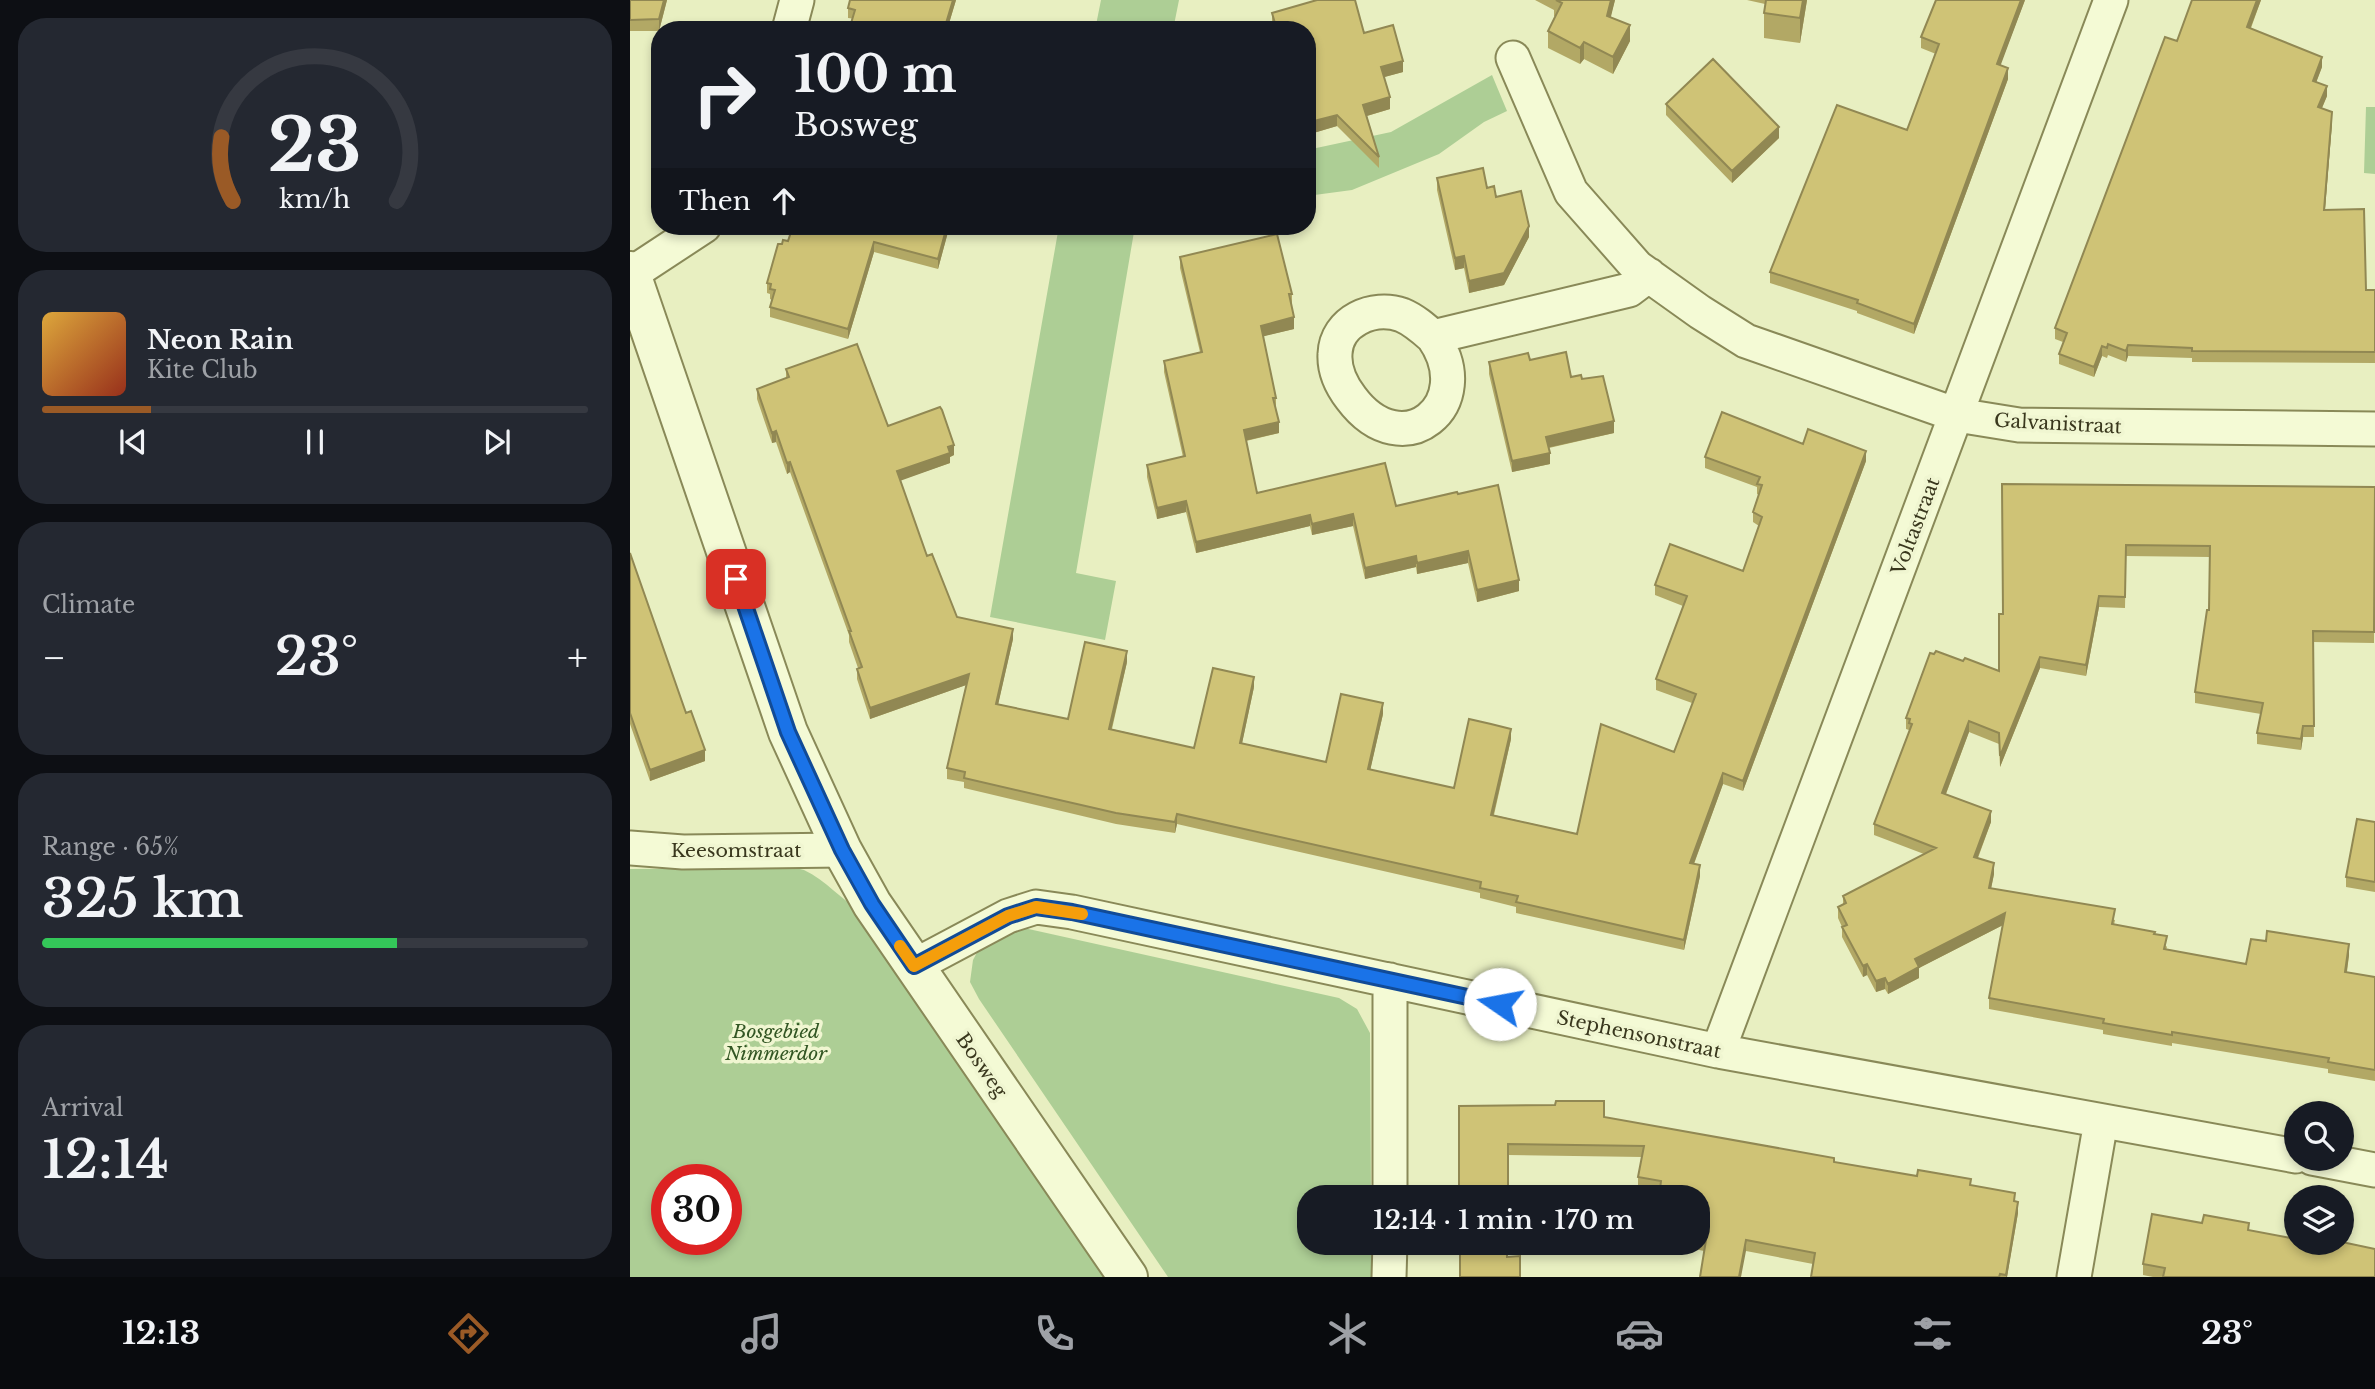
<!DOCTYPE html>
<html lang="en">
<head>
<meta charset="utf-8">
<style>
  :root { --surface:#171b24; --page:#242831; --text:#f1f3f6; --muted:#9ea1a6; --line:#363941; --accent:#9a5a26 }
  body { margin:0; font-family:"Libre Baskerville",serif; background:var(--page); color:var(--text); height:100vh; display:flex; flex-direction:column; font-size:26px; white-space:nowrap }
  * { box-sizing:border-box; margin:0 }
  p { font-size:23px; color:var(--muted) }
  .icon { flex:none; width:38px; height:38px; fill:none; stroke:currentColor; stroke-width:2; stroke-linecap:round; stroke-linejoin:round }
  .map { position:relative; flex:1; overflow:hidden }
  .panel { display:flex; flex-direction:column; gap:18px; padding:18px; background:#0d0f14; width:630px }
  .panel>* { flex:none }
  .top-card { position:absolute; left:21px; top:21px; width:665px; height:214px; border-radius:28px; box-shadow:0 4px 10px #0003; background:#171b24; color:var(--text); overflow:hidden }
  .buttons { position:absolute; left:1654px; top:1101px; display:grid; gap:14px }
  .buttons a { display:grid; place-items:center; width:70px; height:70px; border-radius:50%; background:var(--surface); box-shadow:0 4px 10px #0003; font-size:35px }
  .speed { position:absolute; left:21px; top:1164px; display:flex; gap:14px; font-size:35px; font-weight:700; text-align:center }
  .speed>* { display:grid; place-content:center; width:91px; height:91px; border-radius:50%; background:var(--surface); box-shadow:0 4px 10px #0003; line-height:1 }
  .speed .limit { border:10px solid #d22; background:#fff; color:#111 }
  .pin { position:absolute; display:grid; place-items:center; width:60px; height:60px; color:#fff; margin:-30px; border-radius:14px; box-shadow:0 4px 10px #0006 }
  .me { position:absolute; width:77px; margin:-38px; rotate:282deg; stroke-linejoin:round; filter:drop-shadow(0 0 5px #0008) }
  .turn { display:flex; align-items:center; gap:24px; height:147px; padding:0 28px; font-size:32px }
  .turn .icon { width:91px; height:91px; stroke-width:2.5 }
  .turn b { display:block; font-size:49px; line-height:60px }
  .then { display:flex; align-items:center; height:66px; padding:0 28px; background:#0003; gap:14px; font-size:26px }
  .big { font-size:52px; font-weight:600; line-height:1.1 }
  .panel .card { flex:1; display:flex; flex-direction:column; justify-content:center; gap:10px; min-width:0; padding:0 24px; border-radius:28px; background:var(--page) }
  .panel .dial { align-items:center; gap:0 }
  .dial svg { height:182px; overflow:visible; fill:none; stroke:var(--line); stroke-width:7; stroke-linecap:round; text-anchor:middle }
  .dial text { fill:var(--text); stroke:none }
  .song { display:flex; align-items:center; gap:21px }
  .cover { width:84px; height:84px; border-radius:10px; background:linear-gradient(135deg,hsl(40 70% 55%),hsl(10 70% 35%)) }
  .played { height:7px; border-radius:4px; background:linear-gradient(90deg,var(--accent) 20%,var(--line) 20%) }
  .keys { display:flex; justify-content:space-around; direction:ltr }
  .heat { display:flex; justify-content:space-between; align-items:center; font-size:38px; direction:ltr }
  .charge { height:10px; border-radius:5px; background:linear-gradient(90deg,#34c759 65%,var(--line) 0) }
  .trip { position:absolute; left:667px; top:1185px; width:413px; height:70px; border-radius:28px; background:var(--surface); box-shadow:0 4px 10px #0003; font-weight:600; line-height:70px; text-align:center }
  .menu { display:flex; height:112px; justify-content:space-around; align-items:center; background:#090b0e; color:var(--muted) }
  .menu .icon { width:49px; height:49px }
  .menu .selected { color:var(--accent) }
  .menu b { font-size:32px; color:var(--text) }
  main { display:flex; flex:1; min-height:0 }
  .map>svg:first-child { display:block }
</style>
</head>
<body>
<main>
<section class="panel">
<div class="card dial"><svg viewBox="0 0 100 80">
<path d="M14 69A42 42 0 1 1 86 69"/>
<path d="M14 69A42 42 0 0 1 9 41" stroke="#9a5a26"/>
<text x="50" y="56" font-size="32" font-weight="700">23</text>
<text x="50" y="72" font-size="11">km/h</text>
</svg></div>
<div class="card">
<div class="song"><i class="cover"></i><div><b>Neon Rain</b><p>Kite Club</p></div></div>
<div class="played"></div>
<div class="keys"><svg class="icon" aria-label="previous" viewBox="0 0 24 24"><path d="M18 5L8 12l10 7zM5 5v14"/></svg><svg class="icon" aria-label="pause" viewBox="0 0 24 24"><path d="M8 5v14M16 5v14"/></svg><svg class="icon" aria-label="next" viewBox="0 0 24 24"><path d="M6 5l10 7-10 7zM19 5v14"/></svg></div>
</div>
<div class="card"><p>Climate</p>
<div class="heat"><a>−</a><b class="big">23°</b><a>+</a></div>
</div>
<div class="card"><p>Range · 65%</p><b class="big">325 km</b><div class="charge"></div></div>
<div class="card"><p>Arrival</p><b class="big">12:14</b></div>
</section>
<div class="map">
<svg width="1745" height="1277" viewBox="0 0 1745 1277">
  <rect width="100%" height="100%" fill="#e8efc1"/>
  <!-- green -->
  <path fill="#adce95" fill-rule="evenodd" d="M471,0H549L543,30H465Z
    M862,75L877,111L854,122L809,154L722,190L677,196V150L761,132Z
    M1736,107H1745V174L1734,173Z
    M429,226H505L446,573L486,581L475,640L360,617Z
    M129,868C142,868 162,866 174,870C196,880 212,901 233,912L476,1277H0V869ZM37,1180H96V1239H37Z
    M394,928L709,998L727,1009L740,1033L741,1197H679V1242L741,1243L742,1277H538L349,999L340,982L343,960L352,943L374,931Z"/>
  <g fill="none" stroke-linecap="round" stroke-linejoin="round">
    <!-- minor casing -->
    <g stroke="#898958" stroke-width="37">
      <path id="minor" d="M159,30L167,0
        M883,58L941,192L1007,267L1070,312L1116,341L1327,415L1389,425L1745,429
        M1,274L74,226
        M803,337C850,404 773,468 721,398C711,385 704,371 705,354C706,321 743,305 772,315C784,320 794,329 803,337L999,290L1019,275
        M0,848L53,852L212,850
        M284,966L378,916L406,907L442,912L1088,1051L1666,1156
        M1088,1051L1481,0
        M1682,1158L1745,1170
        M760,1197V980
        M759,1277L760,1242
        M1444,1277L1471,1121"/>
    </g>
    <!-- tertiary casing -->
    <g stroke="#898958" stroke-width="42">
      <path id="tertiary" d="M0,271L158,732L212,850L242,904L498,1277"/>
    </g>
    <!-- minor -->
    <use href="#minor" stroke="#f4fad5" stroke-width="33"/>
    <!-- tertiary -->
    <use href="#tertiary" stroke="#f4fad5" stroke-width="38"/>
  </g>
  <!-- wall -->
  <path fill="#b2a865" d="M0,0H37L29,31H0Z
    M220,0H326L317,30L218,18V8Z
    M905,0H985L980,18L1000,41L983,74L954,59L950,64L918,48V31L925,16H924V10Z
    M1117,0H1177L1170,43L1134,38V13L1135,4Z
    M1395,0L1370,65L1378,79L1284,334L1227,313V311L1140,283V272L1277,130L1306,54L1291,48V37Z
    M1562,0H1631L1621,28L1692,67L1686,82L1697,96L1692,108L1702,123L1695,210L1736,290H1745V363L1562,362V358L1498,356L1496,362L1478,355L1477,358L1472,356L1464,377L1429,364V354L1433,342L1425,339V328L1547,41Z
    M642,13L734,33L773,72L754,77L760,109L737,116L749,157V168L707,126L680,134L677,123V30H644L642,24Z
    M1036,104L1149,138L1102,183L1036,115Z
    M807,178L857,188L866,197L899,237L874,285L839,293L834,268L825,270L807,190Z
    M318,226V232L308,269L244,252L218,339L140,317V307L142,300L140,299V294L137,293V283L152,244L158,241Z
    M550,257L662,294V305H661L664,329L633,336L646,398V409L649,433L616,441L627,493L766,506L827,492L889,591L847,602L838,563L787,574L786,567L735,579L723,526L682,535L680,526L566,553L556,512L527,519L517,477V465L553,457L534,372V361L570,352L550,268Z
    M900,360L941,377L952,379L984,433L919,448L920,464L882,472L859,374V362Z
    M156,369L258,426L324,455L320,457V463L270,480L297,556L327,617L383,639L368,704L438,719L497,662L482,729L564,748L624,687L612,743L696,762L753,714L740,770L824,788L881,739L864,815L947,834L1044,752L1062,703L1026,690V679L1053,606L1025,595V585L1113,571L1129,526L1123,522V512L1129,495L1127,494V487L1075,468V457L1173,444L1236,461L1113,791L1093,784L1064,864L1070,876L1054,950L886,913V907L850,898V893L547,824L545,833L486,824L334,788V782L317,779V768L336,685L240,719L227,679V669L228,668L219,642V635L160,472L157,474L146,442L142,443L127,399V389L156,379Z
    M1372,484L1745,487L1744,643L1683,642L1684,737H1673L1671,750L1627,744V733L1631,714L1565,703V692L1579,610L1580,557L1496,556L1495,608L1469,607L1456,676L1410,668L1370,767L1369,744L1339,732L1316,794L1361,822L1348,858L1364,874L1361,888L1485,920L1484,925L1525,934L1537,947L1536,950L1616,964L1719,955L1717,972L1745,977V1081L1698,1073V1069L1542,1043V1046L1473,1034V1030L1359,1009V998L1373,925L1289,968V978L1258,994L1255,989L1246,992L1237,975L1233,977L1212,937V927L1208,918V907L1213,904V896L1294,854L1244,835V824L1279,733V730L1276,729V718L1333,661L1369,671L1373,614Z
    M0,553L56,713L75,761L20,781L0,724Z
    M1745,822V892L1716,887V877Z
    M829,1106L974,1117L1204,1162L1341,1185L1385,1201L1388,1213L1377,1277H1181L1183,1264L1116,1251H1074L1032,1242H1068V1197L1008,1188V1177L1012,1157L878,1155Z
    M1619,1230L1745,1277H1523L1513,1275V1264Z"/>
  <!-- shaded-wall -->
  <path fill="#918853" d="M34,0H37L29,31V19Z
    M323,0H326L317,30H314Z
    M981,0H985L977,33V16Z
    M1173,0H1177L1170,43V18Z
    M1391,0H1395L1367,75V64Z
    M1627,0H1631L1617,37V27Z
    M1000,25V41L983,74V57Z
    M954,42V59L950,64V48Z
    M1692,57V67L1683,91V81Z
    M773,61V72L751,78V67Z
    M1378,68V79L1284,334V324Z
    M1697,86V96L1688,117V107Z
    M760,97V109L733,117V105Z
    M1702,112V123L1694,220V210Z
    M707,115V126L680,134V122Z
    M1149,127V138L1102,183V171Z
    M317,226H318V232L308,269V259Z
    M899,226V237L874,285L839,293V281Z
    M244,242V252L218,339V329Z
    M834,256V268L825,270V258Z
    M664,317V329L631,337V326Z
    M1498,345V356L1496,362V351Z
    M1472,346V356L1464,377V367Z
    M984,421V433L916,448V437Z
    M649,422V433L614,441V430Z
    M146,431V442L142,443V433Z
    M324,445V455L320,457V463L267,482V471Z
    M1236,451V461L1113,791V781Z
    M920,453V464L882,472V461Z
    M160,462V472L157,474V463Z
    M556,501V512L527,519V508Z
    M723,514V526L682,535V524Z
    M680,515V526L566,553V542Z
    M838,551V563L787,574V563Z
    M786,556V567L735,579V568Z
    M889,580V591L847,602V590Z
    M1469,596V607L1456,676V665Z
    M383,629V639L366,714V704Z
    M497,651V662L479,739V729Z
    M1410,657V668L1370,767V756Z
    M339,674V684L240,719V708Z
    M624,677V687L610,753V743Z
    M753,703V714L738,780V769Z
    M1339,721V732L1312,804V793Z
    M1673,726V737L1671,750V739Z
    M881,729V739L861,825V815Z
    M75,750V761L20,781V770Z
    M1093,773V784L1060,874V863Z
    M1361,811V822L1344,867V857Z
    M547,814V824L545,833V822Z
    M1364,863V874L1359,899V888Z
    M1070,865V876L1054,950V940Z
    M1375,913V924L1289,968V978L1258,994V984L1285,959Z
    M1719,944V955L1715,983V972Z
    M1237,964V975L1233,977V966Z
    M1255,978V989L1246,992V981Z
    M1388,1202V1213L1377,1277H1376Z
    M1116,1240V1251L1111,1277H1109Z"/>
  <!-- building -->
  <path fill="#cfc376" stroke="#918853" stroke-width="2" d="M0,0H34L29,19L0,20Z
    M220,0H323L314,30H219L225,10L218,8Z
    M687,0H725L734,33L763,25L773,61L751,67L760,97L733,105L749,157L707,115L680,122L677,112V30H647L642,13Z
    M926,0H981L977,16L1000,25L983,57L954,42L950,48L918,31L932,3Z
    M1136,0H1173L1170,18L1134,13Z
    M1306,0H1391L1367,64L1378,68L1284,324L1227,303L1228,300L1140,272L1207,105L1277,130L1309,44L1291,37Z
    M1562,0H1627L1617,27L1692,57L1683,81L1697,86L1688,107L1702,112L1694,210L1734,209L1736,290H1745V352L1562,351V348L1498,345L1496,351L1478,344L1477,348L1472,346L1464,367L1429,354L1437,333L1425,328L1535,37L1547,41Z
    M1083,59L1149,127L1102,171L1036,104Z
    M853,168L857,188L864,186L866,197L891,191L899,226L874,273L839,281L834,256L825,258L807,178Z
    M163,226H317L308,259L244,242L218,329L140,307L145,290L140,289L141,284L137,283L148,244H152L153,240L158,241Z
    M647,234L662,294H659L664,317L631,326L646,398H643L649,422L614,430L627,493L755,463L766,506L827,492L828,494L868,485L889,580L847,590L838,551L787,563L786,556L735,568L723,514L682,524L680,515L566,542L556,501L527,508L517,465L555,456L534,361L572,352L550,257Z
    M227,344L258,426L310,407L312,410L324,445L318,447L320,453L267,471L297,556L302,554L327,617L383,629L366,704L438,719L455,642L497,651L479,729L564,748L583,668L624,677L610,743L696,762L711,694L753,703L738,769L824,788L839,719L861,724L881,729L861,815L947,834L971,724L1044,752L1066,694L1026,679L1057,596L1025,585L1040,544L1113,571L1132,517L1123,512L1132,485L1127,484L1130,477L1075,457L1092,412L1173,444L1178,429L1236,451L1113,781L1093,773L1060,863L1070,865L1054,940L886,902L888,896L850,888L851,882L547,814L545,822L486,813L334,778L335,772L317,768L339,674L240,708L227,669L232,667L219,631H221L160,462L157,463L146,431L142,433L127,389L159,377L156,369Z
    M936,352L941,377L951,375L952,379L973,376L984,421L916,437L920,453L882,461L859,362L898,353L900,360Z
    M1372,484L1745,487L1744,632L1683,631L1684,726H1673L1671,739L1627,733L1633,703L1565,692L1577,610H1579L1580,546L1496,545L1495,597L1469,596L1456,665L1410,657L1370,756L1369,733L1339,721L1312,793L1361,811L1344,857L1364,863L1359,888L1485,909L1482,924L1525,932L1524,934L1537,936L1534,949L1616,964L1621,939L1636,941L1637,931L1719,944L1715,972L1745,977V1070L1698,1062L1699,1058L1542,1032V1035L1473,1023L1474,1019L1359,998L1375,913L1285,959L1289,967L1258,984L1255,978L1246,981L1237,964L1233,966L1212,927L1217,925L1208,907L1216,903L1213,896L1306,848L1244,824L1282,724L1279,723L1280,719L1276,718L1300,653L1304,654L1306,651L1333,661L1335,658L1369,671V614H1373Z
    M0,553L56,713L61,711L75,750L20,770L0,713Z
    M1727,819L1745,822V882L1716,877Z
    M926,1101H974V1117L1204,1158V1162L1287,1176L1288,1170L1341,1179L1340,1185L1385,1193L1384,1201L1388,1202L1376,1275L1370,1274L1369,1277H1181L1185,1253L1116,1240L1109,1277H1070L1076,1240L1068,1239V1197H1029L1031,1181L1008,1177L1014,1146L878,1144V1197H829V1106L925,1105Z
    M1522,1214L1572,1223L1574,1215L1619,1223L1618,1230L1666,1239V1242H1683L1704,1246L1705,1245L1709,1246L1710,1242H1712L1745,1249V1277H1533L1535,1268L1513,1264Z
    M830,1242H877V1257L890,1256V1277H830Z"/>
  <g fill="none" stroke-linecap="round" stroke-linejoin="round">
    <!-- route casing -->
    <g stroke="#114b97" stroke-width="18">
      <path id="route" d="M106,579L158,732L212,850L242,904L284,966L378,916L406,907L442,912L870,1004"/>
    </g>
    <!-- route -->
    <use href="#route" stroke="#1a73e8" stroke-width="12"/>
    <!-- slow -->
    <path stroke="#f59e0b" stroke-width="12" d="M270,946L284,966L378,916L406,907L452,914"/>
  </g>
  <g text-anchor="middle" stroke-width="7" stroke-linejoin="round" paint-order="stroke">
    <!-- street labels -->
    <g font-size="19" fill="#39371d" stroke="#f0f6d1">
      <text transform="translate(1428 423) rotate(3)" y="7">Galvanistraat</text>
      <text transform="translate(1285 526) rotate(-69)" y="7">Voltastraat</text>
      <text x="106" y="857">Keesomstraat</text>
      <text transform="translate(1009 1034) rotate(12)" y="7">Stephensonstraat</text>
      <text transform="translate(352 1065) rotate(55)" y="7">Bosweg</text>
    </g>
    <!-- park labels -->
    <g font-size="19" font-style="italic" fill="#325623" stroke="#f0f6d1">
      <text x="146" y="1038">Bosgebied<tspan x="146" dy="22">Nimmerdor</tspan></text>
    </g>
  </g>
</svg>
<div class="buttons">
<a><svg class="icon" aria-label="search" viewBox="0 0 24 24"><circle cx="10" cy="10" r="6"/><path d="M15 15l6 6"/></svg></a>
<a><svg class="icon" aria-label="layers" viewBox="0 0 24 24"><path d="M12 4l9 5-9 5-9-5zM3 14l9 5 9-5"/></svg></a>
</div>
<div class="speed"><div class="limit">30</div></div>
<div class="pin" style="left:106px;top:579px;background:#d93025"><svg class="icon" aria-label="arrive" viewBox="0 0 24 24"><path d="M6 21V4h12l-3 4 3 4H6"/></svg></div>
<svg class="me" style="left:870px;top:1004px" viewBox="-20 -20 40 40"><circle r="19" fill="#fff"/><path d="M0-13L10 11 0 6-10 11z" fill="#1a73e8"/></svg>
<div class="trip">12:14 · 1 min · 170 m</div>
<div class="top-card">
<div class="turn"><svg class="icon" aria-label="right" viewBox="0 0 24 24"><path d="M7 20v-9h11M14 6l5 5-5 5"/></svg><div><b>100 m</b>Bosweg</div></div>
<div class="then">Then<svg class="icon" aria-label="ahead" viewBox="0 0 24 24"><path d="M12 20V5M6 11l6-6 6 6"/></svg></div>
</div>
</div>
</main>
<nav class="menu">
<b>12:13</b>
<svg class="icon selected" aria-label="directions" viewBox="0 0 24 24"><path d="M12 3l9 9-9 9-9-9zM9 14v-3h6M13 9l2 2-2 2"/></svg>
<svg class="icon" aria-label="music" viewBox="0 0 24 24"><path d="M9 18V5l10-2v13"/><circle cx="6" cy="18" r="3"/><circle cx="16" cy="16" r="3"/></svg>
<svg class="icon" aria-label="phone" viewBox="0 0 24 24"><path d="M5 4h4l2 5-3 2q2 4 5 5l2-3 5 2v4C11 20 4 13 5 4z"/></svg>
<svg class="icon" aria-label="climate" viewBox="0 0 24 24"><path d="M12 3v18M4 7l16 10M4 17L20 7"/></svg>
<svg class="icon" aria-label="car" viewBox="0 0 24 24"><path d="M5 17H2v-5l4-1 3-4h7l3 4 3 1v5h-3M9 17h6M6 11h13"/><circle cx="7" cy="17" r="2"/><circle cx="17" cy="17" r="2"/></svg>
<svg class="icon" aria-label="filters" viewBox="0 0 24 24"><path d="M4 7h16M4 17h16"/><circle cx="9" cy="7" r="2"/><circle cx="15" cy="17" r="2"/></svg>
<b>23°</b>
</nav>
</body>
</html>
